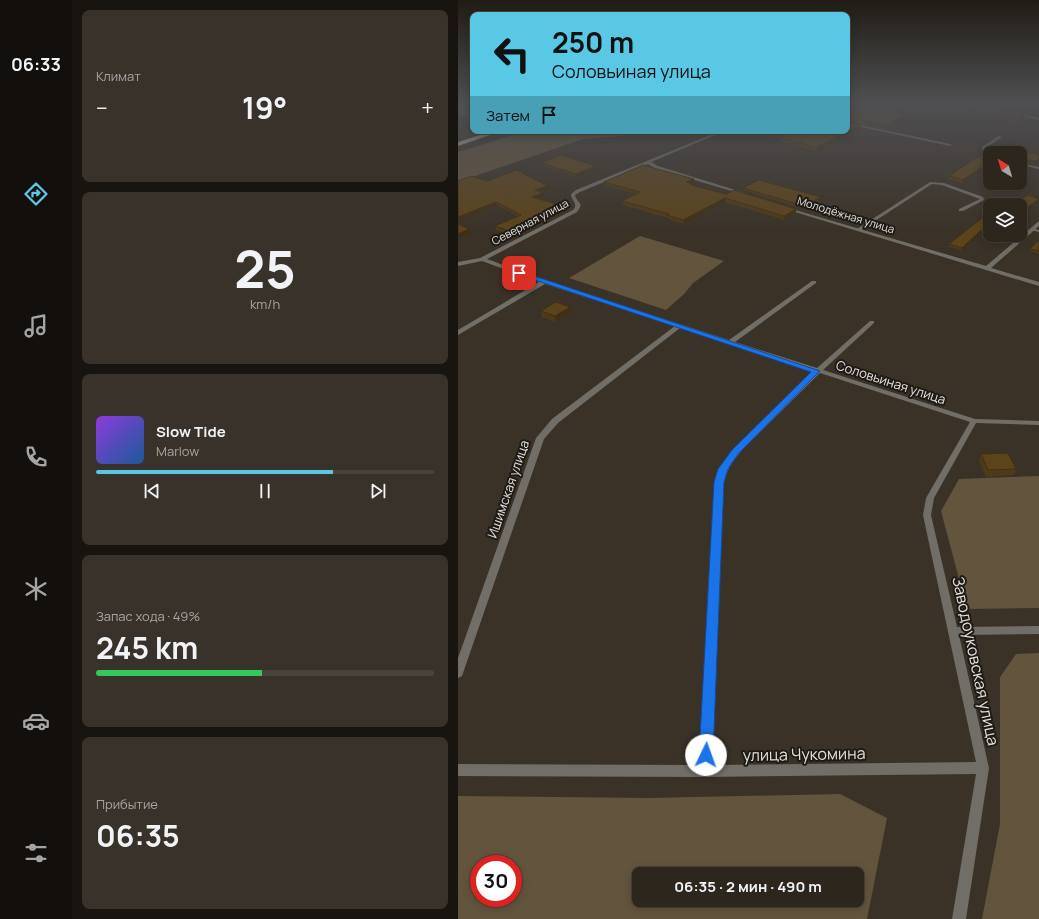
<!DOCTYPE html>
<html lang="ru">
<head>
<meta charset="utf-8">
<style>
  :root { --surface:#2c261d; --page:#38322a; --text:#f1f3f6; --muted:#a6a5a4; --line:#48433b; --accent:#59c8e4 }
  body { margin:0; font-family:Manrope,sans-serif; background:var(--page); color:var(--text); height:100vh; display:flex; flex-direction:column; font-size:15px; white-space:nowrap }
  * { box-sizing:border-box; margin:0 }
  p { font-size:13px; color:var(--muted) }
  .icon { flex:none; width:22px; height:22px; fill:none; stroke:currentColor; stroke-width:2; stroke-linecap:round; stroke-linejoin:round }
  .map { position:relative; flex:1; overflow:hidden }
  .drawer { display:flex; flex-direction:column; gap:10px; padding:10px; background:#181510; width:386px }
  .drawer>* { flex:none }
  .banner { position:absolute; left:12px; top:12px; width:380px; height:122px; border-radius:8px; box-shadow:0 2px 10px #0003,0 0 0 1px var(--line); background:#59c8e4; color:#111; overflow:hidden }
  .needle { width:26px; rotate:322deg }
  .controls { position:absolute; left:525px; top:146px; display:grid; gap:8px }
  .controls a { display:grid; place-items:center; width:44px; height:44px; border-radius:8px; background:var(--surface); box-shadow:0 2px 10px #0003,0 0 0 1px var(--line); font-size:20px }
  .speed { position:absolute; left:12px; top:855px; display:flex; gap:8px; font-size:20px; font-weight:700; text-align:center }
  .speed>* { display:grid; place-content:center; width:52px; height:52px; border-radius:50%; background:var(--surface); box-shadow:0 2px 10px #0003,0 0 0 1px var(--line); line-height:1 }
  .speed .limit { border:6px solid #d22; background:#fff; color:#111 }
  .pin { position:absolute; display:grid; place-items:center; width:34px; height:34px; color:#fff; margin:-17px; border-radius:8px; box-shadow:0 2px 6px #0006 }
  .me { position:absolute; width:44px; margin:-22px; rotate:3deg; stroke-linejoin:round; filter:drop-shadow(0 0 3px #0008) }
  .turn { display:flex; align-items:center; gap:14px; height:84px; padding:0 16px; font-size:18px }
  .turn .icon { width:52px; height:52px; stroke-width:2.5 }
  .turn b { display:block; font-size:28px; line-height:34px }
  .then { display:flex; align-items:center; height:38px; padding:0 16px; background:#0003; gap:8px; font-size:15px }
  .big { font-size:30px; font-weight:700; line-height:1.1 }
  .drawer .tile { flex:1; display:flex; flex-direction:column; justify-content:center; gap:6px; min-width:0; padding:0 14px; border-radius:8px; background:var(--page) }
  .drawer .dial { align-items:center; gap:0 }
  .dial b { font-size:52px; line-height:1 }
  .song { display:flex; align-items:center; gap:12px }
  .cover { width:48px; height:48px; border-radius:6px; background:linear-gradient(135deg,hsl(270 70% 55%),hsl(210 70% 35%)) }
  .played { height:4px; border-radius:2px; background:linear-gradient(90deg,var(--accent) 70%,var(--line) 70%) }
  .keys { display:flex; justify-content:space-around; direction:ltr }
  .heat { display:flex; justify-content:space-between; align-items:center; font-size:22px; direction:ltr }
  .charge { height:6px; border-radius:3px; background:linear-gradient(90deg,#34c759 49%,var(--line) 0) }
  .trip { position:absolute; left:174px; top:867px; width:232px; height:40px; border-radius:8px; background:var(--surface); box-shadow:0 2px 10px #0003,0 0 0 1px var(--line); font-weight:700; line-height:40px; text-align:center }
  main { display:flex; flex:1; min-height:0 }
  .tab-bar { display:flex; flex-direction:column; width:72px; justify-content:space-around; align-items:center; background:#120f0c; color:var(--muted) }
  .tab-bar .icon { width:28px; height:28px }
  .tab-bar .active { color:var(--accent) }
  .tab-bar b { font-size:18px; color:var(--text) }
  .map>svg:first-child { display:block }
</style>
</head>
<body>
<main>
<nav class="tab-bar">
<b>06:33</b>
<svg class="icon active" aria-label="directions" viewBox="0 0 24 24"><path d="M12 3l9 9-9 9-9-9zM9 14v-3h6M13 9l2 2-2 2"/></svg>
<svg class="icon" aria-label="music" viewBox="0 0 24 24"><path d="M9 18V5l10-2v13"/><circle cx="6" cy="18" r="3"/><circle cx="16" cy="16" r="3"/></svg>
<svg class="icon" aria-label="phone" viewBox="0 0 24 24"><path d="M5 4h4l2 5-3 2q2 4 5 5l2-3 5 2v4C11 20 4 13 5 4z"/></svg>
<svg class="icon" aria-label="climate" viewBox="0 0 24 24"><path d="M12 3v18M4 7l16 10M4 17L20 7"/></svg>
<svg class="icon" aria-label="car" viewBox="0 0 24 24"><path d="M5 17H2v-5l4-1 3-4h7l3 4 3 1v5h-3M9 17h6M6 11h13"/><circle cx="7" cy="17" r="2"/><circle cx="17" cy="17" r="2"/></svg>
<svg class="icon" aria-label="filters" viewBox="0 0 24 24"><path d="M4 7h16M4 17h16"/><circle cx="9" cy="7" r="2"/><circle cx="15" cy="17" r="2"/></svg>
</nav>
<section class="drawer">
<div class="tile"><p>Климат</p>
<div class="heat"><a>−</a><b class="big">19°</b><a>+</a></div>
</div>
<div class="tile dial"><b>25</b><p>km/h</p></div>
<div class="tile">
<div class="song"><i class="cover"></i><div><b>Slow Tide</b><p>Marlow</p></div></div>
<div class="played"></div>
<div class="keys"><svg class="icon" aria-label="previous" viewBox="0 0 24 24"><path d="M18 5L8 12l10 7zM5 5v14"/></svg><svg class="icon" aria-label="pause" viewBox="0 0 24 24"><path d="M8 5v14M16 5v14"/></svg><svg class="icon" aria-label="next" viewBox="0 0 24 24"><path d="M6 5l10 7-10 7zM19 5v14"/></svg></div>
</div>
<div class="tile"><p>Запас хода · 49%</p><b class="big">245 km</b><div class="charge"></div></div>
<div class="tile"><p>Прибытие</p><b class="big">06:35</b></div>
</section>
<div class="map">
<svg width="581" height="919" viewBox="0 0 581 919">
  <rect width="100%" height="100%" fill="#3a3227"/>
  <!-- green -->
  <path fill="#63543d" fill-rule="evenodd" d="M0,103H15V117L0,116Z
    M68,131H176L163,136L125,139L0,182V152Z
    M182,236L266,261L235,283L226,294L208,310L111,278Z
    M581,476V608L509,609L483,511L501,479Z
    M581,653V919H524L542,824V677L558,654Z
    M382,794L429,818L409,919H0V796L191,798ZM21,864H55V898H21ZM181,874H399V900H181Z"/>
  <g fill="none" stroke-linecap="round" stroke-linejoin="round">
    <!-- service -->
    <path fill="#716e68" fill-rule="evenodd" d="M389,122L492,144L494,145L492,146L389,124Z
      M472,182L486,183L525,197L526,200L505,211H501V209L522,199L484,185L474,184L403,230L399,229Z
      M573,228L581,230V232L573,230Z"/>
    <!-- minor -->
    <path fill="#716e68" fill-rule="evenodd" d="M502,103H509L581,118V120Z
      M262,131H267L193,162L200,166L287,193V195L196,168L190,164L122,192L117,195C119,204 127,202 119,212L29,259L88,281L271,340L354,281H358V283L277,342L359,368L412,321H416V323L365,370L517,419L581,421V425L518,423L476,498L473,515L499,627L581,626V634L501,635L531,768L508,919H494L518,774L247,777L0,776V764L241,765L257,482L266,463L280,445L356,371L222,328L100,423L86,439L5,673L4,676L0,678V658L78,438L94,419L217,326L87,284L0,335V330L81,282L24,261L0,266V262L22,258L115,210C121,203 113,201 113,194L118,190ZM362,373L512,422L468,498L465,515L518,762L253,765L265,482L273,464L286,448Z
      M541,136L544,137L527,148L528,152L532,154V157L525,154L524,147Z
      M562,163L581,167V169L562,165Z
      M327,207L528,266L581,221V226L533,268L581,282V286L327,209Z"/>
    <!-- trunk -->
    <path fill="#bab2a5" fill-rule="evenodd" d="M35,131H44L0,146V142Z"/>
  </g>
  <!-- wall -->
  <path fill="#4e3a18" d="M389,103H448L430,110L450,114V117L427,129L389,121Z
    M519,103H581L573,115Z
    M503,108L567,116V118L560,122L502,111Z
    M403,129L359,151L322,142V139L292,131H389Z
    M562,153L581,155V161L576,164L562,162Z
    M532,155V167H529L505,183L490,179L491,176Z
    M83,163L138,169L118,177L83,165Z
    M236,179V183L234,184V185L268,194L338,209V213L326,220L267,202L226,224L210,219V218L165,205L164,201L177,194L147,185L146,182Z
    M0,181H29L91,189L82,192L85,193L86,197L80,199L109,211L55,236L38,230L37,226L60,216L39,205L0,221Z
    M285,188L363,199L346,209L285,190Z
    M532,213V227L521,235L504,250L491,247V244Z
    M581,240V254L571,251L572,249Z
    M112,307L113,313L98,322L84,317L83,311Z
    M523,454L558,469L556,475L528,477L521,461Z"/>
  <!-- shaded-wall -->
  <path fill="#402f14" d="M440,103H448L425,112V108Z
    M581,108V111L573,115L574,112Z
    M450,114V117L427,129L428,125Z
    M567,116V118L560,122V120Z
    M403,125V129L359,151V147Z
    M581,159V161L576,164V161Z
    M529,163V167L505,183V180Z
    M570,165L569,168L562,172V170Z
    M138,166V169L118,177V174Z
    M236,179V183L228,186V182Z
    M90,186L91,189L78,193L77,190Z
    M85,193L86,197L75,200L74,197Z
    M363,197V199L346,209V206Z
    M267,198V202L226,224L225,220Z
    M581,199L580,201L562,216V213Z
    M38,202L39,205L0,221V217Z
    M108,207L109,211L55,236L54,232Z
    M338,209V213L326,220V216Z
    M532,225V227L521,235L504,250V248L521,232Z
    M11,229L12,233L0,238V234Z
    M112,307L113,313L98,322L97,316Z"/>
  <!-- building -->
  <path fill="#5b431c" stroke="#402f14" d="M389,103H440L425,108L450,114L428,125L389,118Z
    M534,103H581V108L574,112Z
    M511,104L567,116L560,120L503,108Z
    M389,122L403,125L359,147L322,138L326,136L305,131H389Z
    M544,145L581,155V159L576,161L562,159V153H534V151Z
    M529,154L532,155V164L529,163L505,180L491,176L518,158Z
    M103,155L138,166L118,174L83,163Z
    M562,163L570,165L562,170Z
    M185,165L236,179L228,182L234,184L233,185L268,194L276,190L338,209L326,216L267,198L225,220L209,215L211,214L164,201L182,192L146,182Z
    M59,170L90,186L77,190L85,193L74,197L108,207L54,232L37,226L63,215L38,202L0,217V181L13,176L29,181Z
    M301,180L363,197L346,206L285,188Z
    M569,195L581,199L562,213V205H556Z
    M531,213H532V225L521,232L504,248L491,244L515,225Z
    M0,224L11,229L0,234Z
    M581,240V251L572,249Z
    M98,302L112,307L97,316L83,311Z
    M550,453L558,469L530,470L523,454Z"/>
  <!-- sky -->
  <linearGradient id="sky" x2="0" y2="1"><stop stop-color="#201c15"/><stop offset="0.44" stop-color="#4f4f52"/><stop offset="1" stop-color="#4f4f52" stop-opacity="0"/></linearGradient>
  <rect width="581" height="232" fill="url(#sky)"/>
  <!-- route -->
  <path fill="#1a73e8" stroke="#114b97" d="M61,271L362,371L280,454L270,469L266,482L255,755L253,759L248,761L243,759L241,755L256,482L260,469L274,450L353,372L59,274V271Z"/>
  <g text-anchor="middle" stroke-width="4" stroke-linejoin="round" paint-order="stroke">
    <!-- far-street labels -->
    <g font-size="11" fill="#e5e0da" stroke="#1e1b16">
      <text transform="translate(388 215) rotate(17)" y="4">Молодёжная улица</text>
      <text transform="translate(72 222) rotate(-28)" y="4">Северная улица</text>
    </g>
    <!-- street labels -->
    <g font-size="13" fill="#e5e0da" stroke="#1e1b16">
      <text transform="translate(433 382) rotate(18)" y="5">Соловьиная улица</text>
      <text transform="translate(50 489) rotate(-71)" y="5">Ишимская улица</text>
    </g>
    <!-- near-street labels -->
    <g font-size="16" fill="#e5e0da" stroke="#1e1b16">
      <text transform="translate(518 661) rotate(78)" y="6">Заводоуковская улица</text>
      <text transform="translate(346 754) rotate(-1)" y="6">улица Чукомина</text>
    </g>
  </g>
</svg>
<div class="controls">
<a><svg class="needle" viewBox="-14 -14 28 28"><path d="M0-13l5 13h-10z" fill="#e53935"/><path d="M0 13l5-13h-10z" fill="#a6a5a4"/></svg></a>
<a><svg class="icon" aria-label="layers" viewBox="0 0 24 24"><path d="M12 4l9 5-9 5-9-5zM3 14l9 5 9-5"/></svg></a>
</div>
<div class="speed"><div class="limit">30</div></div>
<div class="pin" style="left:61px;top:273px;background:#d93025"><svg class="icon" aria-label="arrive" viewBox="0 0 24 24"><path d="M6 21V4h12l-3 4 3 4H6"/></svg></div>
<svg class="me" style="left:248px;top:755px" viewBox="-20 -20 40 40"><circle r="19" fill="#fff"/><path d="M0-13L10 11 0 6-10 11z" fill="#1a73e8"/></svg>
<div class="trip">06:35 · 2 мин · 490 m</div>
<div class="banner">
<div class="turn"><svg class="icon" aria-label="left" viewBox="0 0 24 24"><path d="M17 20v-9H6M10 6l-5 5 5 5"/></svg><div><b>250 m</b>Соловьиная улица</div></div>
<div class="then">Затем<svg class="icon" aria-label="arrive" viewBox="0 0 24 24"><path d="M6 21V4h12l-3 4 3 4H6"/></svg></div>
</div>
</div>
</main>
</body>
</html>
